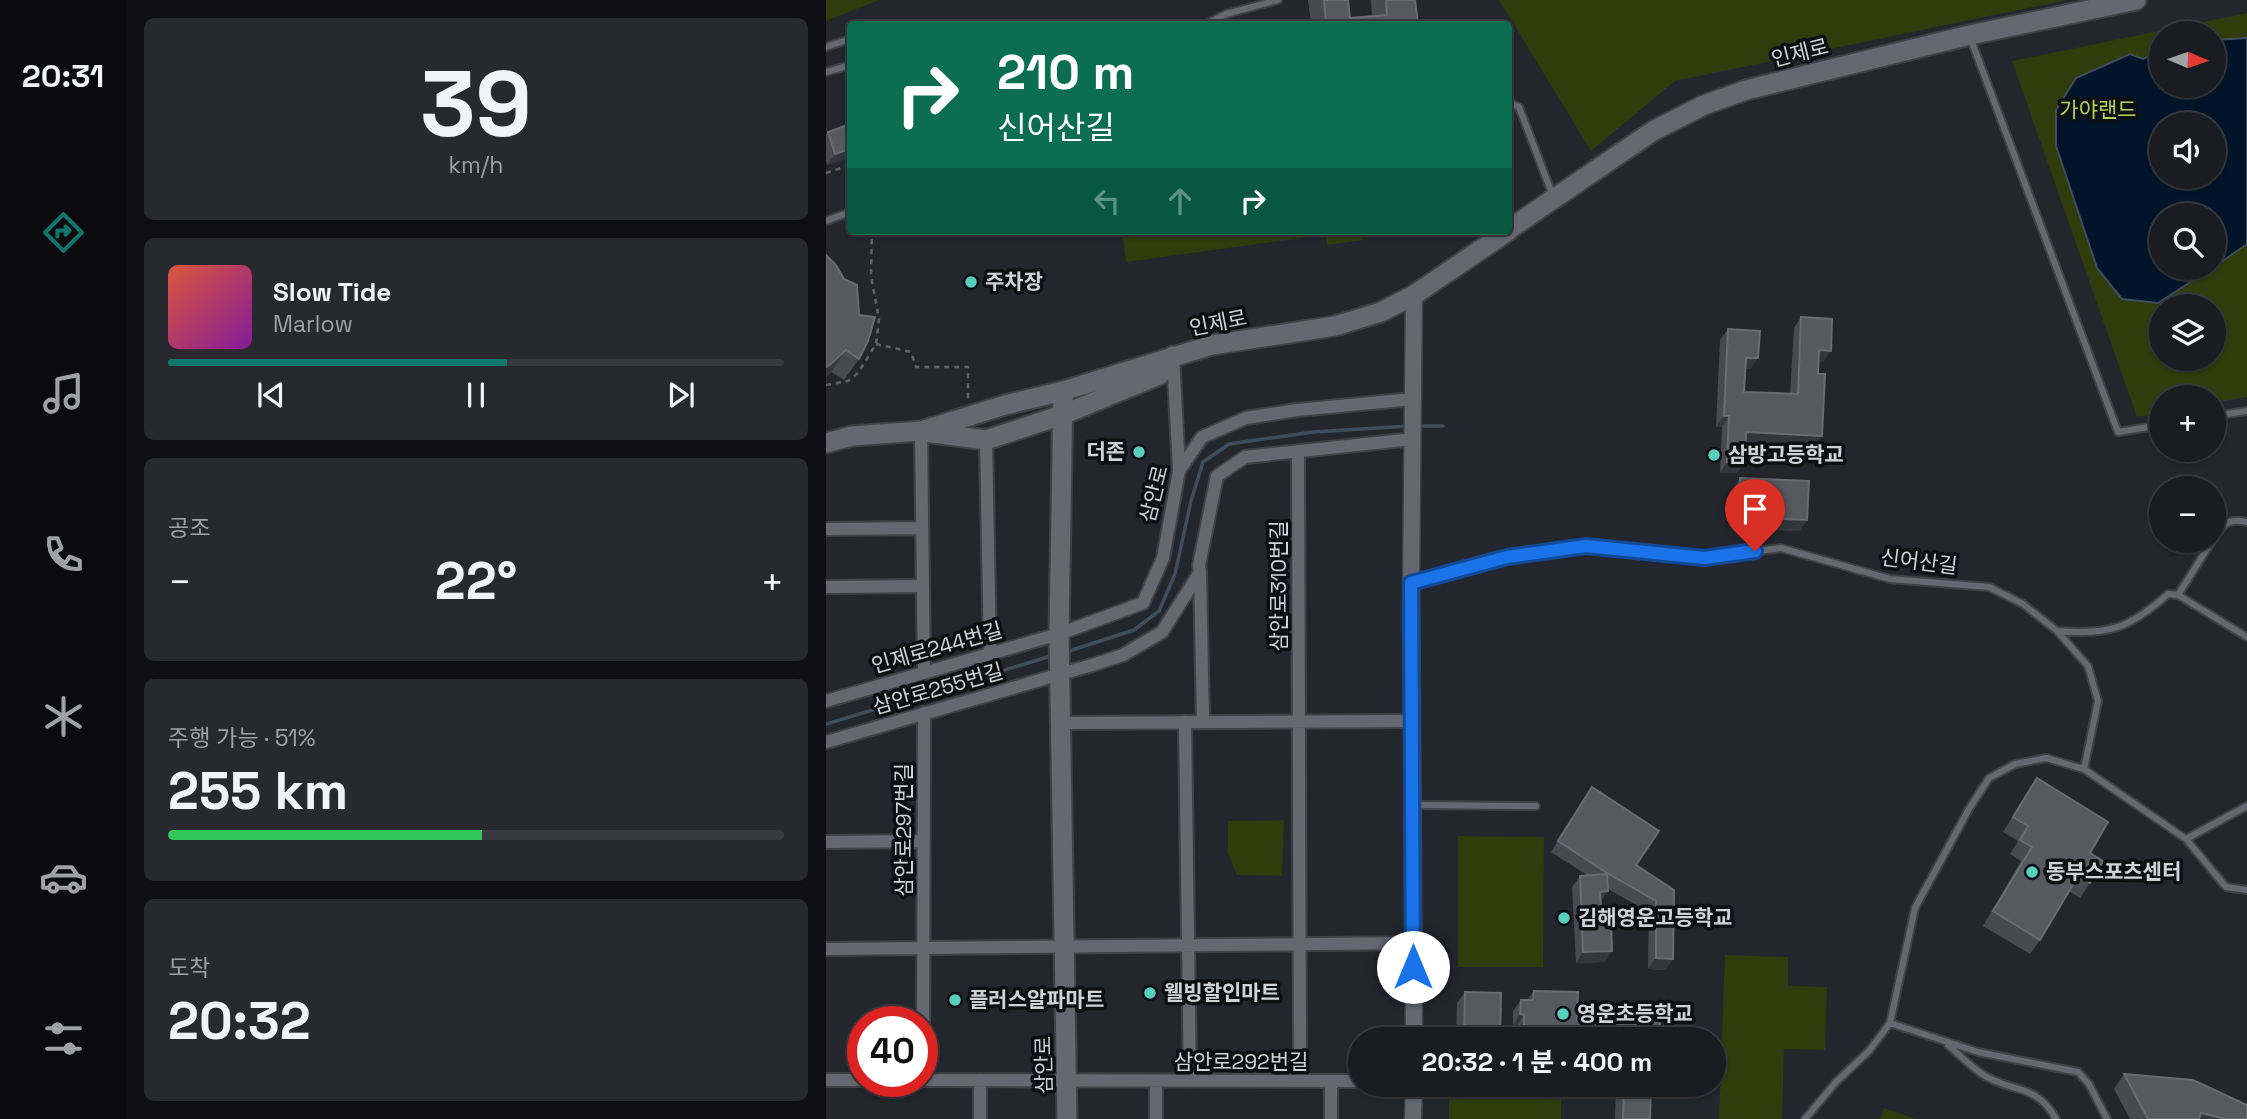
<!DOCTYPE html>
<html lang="ko">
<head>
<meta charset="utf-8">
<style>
  :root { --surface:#1b1c22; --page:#28292f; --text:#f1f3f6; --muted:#a0a1a5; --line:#393a40; --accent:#0f766e }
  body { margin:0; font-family:"Space Grotesk","Noto Sans KR",sans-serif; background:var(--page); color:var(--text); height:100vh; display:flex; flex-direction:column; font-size:26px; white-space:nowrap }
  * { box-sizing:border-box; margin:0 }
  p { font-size:23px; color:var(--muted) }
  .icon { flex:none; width:38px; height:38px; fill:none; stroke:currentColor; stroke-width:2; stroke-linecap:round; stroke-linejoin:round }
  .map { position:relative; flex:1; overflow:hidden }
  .side { display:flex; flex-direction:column; gap:18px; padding:18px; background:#0f0f13; width:700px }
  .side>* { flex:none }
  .guide { position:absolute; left:21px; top:21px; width:665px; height:214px; border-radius:7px; box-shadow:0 2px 5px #0004,0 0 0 2px var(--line); background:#0b6e4f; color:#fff; overflow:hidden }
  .needle { width:46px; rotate:92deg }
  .controls { position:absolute; left:1323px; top:21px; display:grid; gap:14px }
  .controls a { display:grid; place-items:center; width:77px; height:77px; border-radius:50%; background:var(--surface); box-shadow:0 2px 5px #0004,0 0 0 2px var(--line); font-size:35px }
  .speed { position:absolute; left:21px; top:1006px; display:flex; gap:14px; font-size:35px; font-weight:700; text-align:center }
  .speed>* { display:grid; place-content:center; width:91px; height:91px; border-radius:50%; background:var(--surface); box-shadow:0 2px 5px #0004,0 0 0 2px var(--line); line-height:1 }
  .speed .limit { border:10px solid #d22; background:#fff; color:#111 }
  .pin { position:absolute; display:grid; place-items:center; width:60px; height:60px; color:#fff; margin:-72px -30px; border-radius:50% 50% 50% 0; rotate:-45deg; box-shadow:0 0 7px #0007 }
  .pin .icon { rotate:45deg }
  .me { position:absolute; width:77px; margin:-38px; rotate:0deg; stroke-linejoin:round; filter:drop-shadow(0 0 5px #0008) }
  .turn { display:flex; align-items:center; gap:24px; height:147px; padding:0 35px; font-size:32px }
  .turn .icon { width:91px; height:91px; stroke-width:2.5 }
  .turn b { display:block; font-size:49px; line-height:60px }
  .lanes { display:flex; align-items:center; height:66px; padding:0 35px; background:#0003; justify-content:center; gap:35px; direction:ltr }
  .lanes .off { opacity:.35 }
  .big { font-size:52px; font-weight:700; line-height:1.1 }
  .side .card { flex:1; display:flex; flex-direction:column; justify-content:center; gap:10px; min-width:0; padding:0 24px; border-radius:10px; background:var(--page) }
  .side .dial { align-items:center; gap:0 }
  .dial b { font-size:91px; line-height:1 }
  .song { display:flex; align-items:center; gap:21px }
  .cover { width:84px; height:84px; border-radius:10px; background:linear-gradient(135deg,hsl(10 70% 55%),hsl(290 70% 35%)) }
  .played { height:7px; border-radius:4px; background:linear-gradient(90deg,var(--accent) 55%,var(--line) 55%) }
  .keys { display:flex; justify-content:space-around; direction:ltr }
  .heat { display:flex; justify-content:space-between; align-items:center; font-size:38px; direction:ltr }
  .charge { height:10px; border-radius:5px; background:linear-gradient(90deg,#34c759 51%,var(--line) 0) }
  .trip { position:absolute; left:522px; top:1027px; width:378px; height:70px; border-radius:35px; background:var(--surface); box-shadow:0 2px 5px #0004,0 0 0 2px var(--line); font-weight:700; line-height:70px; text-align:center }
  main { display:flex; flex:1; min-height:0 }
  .tab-bar { display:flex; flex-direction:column; width:126px; justify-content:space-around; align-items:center; background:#0b0b0e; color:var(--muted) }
  .tab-bar .icon { width:49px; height:49px }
  .tab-bar .selected { color:var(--accent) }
  .tab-bar b { font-size:32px; color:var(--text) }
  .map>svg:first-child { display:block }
</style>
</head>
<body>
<main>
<nav class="tab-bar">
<b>20:31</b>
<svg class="icon selected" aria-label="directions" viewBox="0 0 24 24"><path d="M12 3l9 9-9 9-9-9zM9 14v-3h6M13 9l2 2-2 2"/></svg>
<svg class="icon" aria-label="music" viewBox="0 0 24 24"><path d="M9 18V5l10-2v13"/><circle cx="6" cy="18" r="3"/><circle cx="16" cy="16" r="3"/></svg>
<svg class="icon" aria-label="phone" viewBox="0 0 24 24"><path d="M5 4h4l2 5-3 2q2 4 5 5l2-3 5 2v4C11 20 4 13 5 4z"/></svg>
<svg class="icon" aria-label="climate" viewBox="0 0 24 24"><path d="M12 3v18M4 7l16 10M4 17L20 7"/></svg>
<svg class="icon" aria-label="car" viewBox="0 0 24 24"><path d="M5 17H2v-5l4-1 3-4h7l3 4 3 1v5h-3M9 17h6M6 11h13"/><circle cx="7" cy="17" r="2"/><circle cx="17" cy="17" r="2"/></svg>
<svg class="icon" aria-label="filters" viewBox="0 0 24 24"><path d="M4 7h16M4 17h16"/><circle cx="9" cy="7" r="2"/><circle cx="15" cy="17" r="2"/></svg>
</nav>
<section class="side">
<div class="card dial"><b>39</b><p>km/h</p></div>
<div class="card">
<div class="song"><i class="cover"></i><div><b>Slow Tide</b><p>Marlow</p></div></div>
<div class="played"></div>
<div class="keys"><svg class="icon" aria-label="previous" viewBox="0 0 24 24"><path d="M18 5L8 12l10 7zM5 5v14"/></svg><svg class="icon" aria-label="pause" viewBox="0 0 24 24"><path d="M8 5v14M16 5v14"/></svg><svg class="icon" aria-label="next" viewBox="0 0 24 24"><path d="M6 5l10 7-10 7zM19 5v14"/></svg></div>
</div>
<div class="card"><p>공조</p>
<div class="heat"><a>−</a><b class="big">22°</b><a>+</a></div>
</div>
<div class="card"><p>주행 가능 · 51%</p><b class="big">255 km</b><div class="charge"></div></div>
<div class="card"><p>도착</p><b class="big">20:32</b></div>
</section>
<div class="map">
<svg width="1421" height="1119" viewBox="0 0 1421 1119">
  <rect width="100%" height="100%" fill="#24262e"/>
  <!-- green -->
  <path fill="#303c0b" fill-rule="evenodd" d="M0,0H53L0,21Z
    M673,0H1241L849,81L765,151Z
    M1421,13V397L1388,403V397H1335V413L1311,417L1186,61ZM1335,33H1388V86H1335ZM1335,124H1388V177H1335ZM1335,215H1388V268H1335ZM1335,306H1388V359H1335Z
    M296,231H482L483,237L300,262Z
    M499,231H536L537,240L501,245Z
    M458,820L456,876L411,875L402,853V821Z
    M632,836L718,837L717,967H632Z
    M899,955L962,957V986L1001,987L999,1050L958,1049L956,1119H893Z
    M623,1096H735V1119H623Z
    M1058,1108L1090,1119H1054Z"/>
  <!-- water -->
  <path fill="#01152a" stroke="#3f4e5e" stroke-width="2" fill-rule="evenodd" d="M1421,38V244L1388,267V215H1335V268H1386L1332,303L1296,299L1271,268L1230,146V110L1250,78L1304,54L1317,59L1335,52V86H1388V40ZM1388,124V177H1335V124Z"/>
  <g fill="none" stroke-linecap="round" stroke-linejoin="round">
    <!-- stream -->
    <path stroke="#3f4e5e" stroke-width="3.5" d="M591,426H617
      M240,652L308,630L333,611L349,574L365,501L377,462L403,444L487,432L583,426
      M0,724L225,656"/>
    <!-- service casing -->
    <g stroke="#404248" stroke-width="10">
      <path id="service" d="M380,24L400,14L452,0
        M1144,37L1292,432L1335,425
        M0,47L24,39
        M0,72L21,66
        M682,102L693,107L727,196
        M0,221L24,212
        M1388,416L1421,411
        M1388,539C1398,523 1402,518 1421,522
        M587,582L681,557L759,546L878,558L955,548L1064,579L1163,587L1197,604L1231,631L1262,666L1272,701L1258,769L1360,839L1400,887L1421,890
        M1352,595L1386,541
        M1231,631C1283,635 1303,629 1342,594L1352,595L1421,637
        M588,805L710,806
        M1360,839L1421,806
        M1064,1023L1152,1052L1252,1072L1263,1084L1281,1119
        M1122,1045C1133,1054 1144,1066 1156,1074C1184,1093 1210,1082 1230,1119
        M979,1119L1010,1082L1043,1051L1064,1023L1089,908L1143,809L1163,778L1189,764L1220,758L1258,769"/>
    </g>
    <!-- minor casing -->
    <g stroke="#404248" stroke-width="16">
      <path id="minor" d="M347,356L353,470
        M95,431L98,672
        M160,440L164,653
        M472,451L474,1081
        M0,529L96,528
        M374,572L377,722
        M0,587L97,586
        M0,701L233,634L317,603L337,558L353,471L376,437L420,418L471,410L587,399
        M359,722L364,1081
        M234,723L587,721
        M0,742L266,665L297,655L336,632L374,572L373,565L391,476L419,457L587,439
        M0,842L97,841
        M0,949L587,943
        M0,1080H37
        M96,1080L534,1081
        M97,1080L98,713
        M330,1081V1119
        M505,1081V1119
        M154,1119V1080"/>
    </g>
    <!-- tertiary casing -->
    <g stroke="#404248" stroke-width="19">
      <path id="tertiary" d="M588,1040L585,583L588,295
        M587,1119L588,1085"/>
    </g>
    <!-- secondary casing -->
    <g stroke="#404248" stroke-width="23">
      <path id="secondary" d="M682,230L827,131L878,105L920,90L1144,35L1310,0
        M237,391L233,634L241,1119
        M99,432L160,440L236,415L333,375L347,356
        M0,443L26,436L95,431L179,405L237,391L386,345L509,326L555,312L588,295L682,231"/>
    </g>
    <!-- path -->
    <path stroke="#61636a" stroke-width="2.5" stroke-dasharray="5 5" stroke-linecap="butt" d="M0,173L24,165
      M50,344L85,352L90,367H142V400
      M0,385L22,381L32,373L50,344L53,319L45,276L46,231"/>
    <!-- service -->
    <use href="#service" stroke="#656871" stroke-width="6"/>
    <!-- minor -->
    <use href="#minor" stroke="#656871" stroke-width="12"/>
    <!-- tertiary -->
    <use href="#tertiary" stroke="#656871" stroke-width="16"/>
    <!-- secondary -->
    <use href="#secondary" stroke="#656871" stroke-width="19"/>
  </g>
  <!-- wall -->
  <path fill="#484a52" d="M482,0H522L524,18L546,16L545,0H589L592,24H485Z
    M2,132L24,157L1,165L0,161V134Z
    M0,255L33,359L18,380L5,372L0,377Z
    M975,317L997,362L992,361L988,447L919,444V462L911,473H894L896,427H890L894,340L902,329L925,369H919L918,392L964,394L968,328Z
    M914,478L981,520L973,531L905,528L907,489Z
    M1211,778L1264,853V883L1254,898L1243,891L1214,940L1204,954L1157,926L1195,861L1184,854L1192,841L1177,832L1201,793Z
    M766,787L810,865L848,890L847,959L839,970L822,969L823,912L782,889L775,901L779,962L750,963L746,887L754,876L761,875L725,852Z
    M708,991L751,1020L833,1040H690L691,1026L687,1025V1011L695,1000H701Z
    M639,992L674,1040H630L631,1003Z
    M1298,1074L1421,1119H1304L1288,1089Z
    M790,1085H825L824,1119H789Z"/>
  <!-- shaded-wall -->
  <path fill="#34363e" d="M24,149V157L1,165L9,154Z
    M20,350L5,372L0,377V367Z
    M993,350L1005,351L997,362L985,361Z
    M920,358H932L925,369H912Z
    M898,416H903L896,427H890Z
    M920,432L996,436L988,447L912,443Z
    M901,462H919L911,473H894Z
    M913,517L981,520L973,531L905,528Z
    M782,891L774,902V892Z
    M786,951L779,962L750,963L757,952Z
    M830,958L847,959L839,970L822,969Z
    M694,1014L698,1015L691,1026L687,1025Z
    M698,1030H704L697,1040H691Z
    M721,1032L765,1033L761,1040H716Z
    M1375,1113L1399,1119H1371Z"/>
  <!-- building -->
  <path fill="#575960" stroke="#6a6c73" stroke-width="2" d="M498,0H522L524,18L561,15L560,0H589L592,24H482L500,23Z
    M24,124V149L9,154L2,132Z
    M0,255L10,265L18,279L31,285L33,315L49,317L42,341L33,359L20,350L5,364L0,367Z
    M975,317L1006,319L1005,351L993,350L992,374H999L996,436L920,432L919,462H901L903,416H898L902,329L934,331L932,358H920L918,392L972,394Z
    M914,478L983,481L981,520L913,517Z
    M1211,778L1282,822L1264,853L1277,861L1264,883L1252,876L1214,940L1167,911L1206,847L1194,840L1202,826L1187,817Z
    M766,787L833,831L810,865L848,890L847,959L830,958V901L781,873L732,841Z
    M781,874L782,891L774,892L776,922H785L786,951L757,952L754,876Z
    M708,991L752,992L751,1020L834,1022L833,1040H765V1033L721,1032V1040H703L704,1030H698V1015L694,1014L695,1000H707Z
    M639,992L675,993L674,1040H638Z
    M1298,1074L1367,1080L1421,1105V1119H1399L1375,1113L1373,1119H1322Z
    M798,1085H825L824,1119H797Z"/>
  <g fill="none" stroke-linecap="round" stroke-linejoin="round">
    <!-- route casing -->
    <g stroke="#114b97" stroke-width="18">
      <path id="route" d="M587,967L585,583L681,557L760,546L878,558L929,551"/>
    </g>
    <!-- route -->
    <use href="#route" stroke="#1a73e8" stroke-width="12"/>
  </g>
  <!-- markers -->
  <g fill="#59cebf" stroke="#0e0f13" stroke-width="2.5">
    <circle cx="145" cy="282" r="7"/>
    <circle cx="313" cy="452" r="7"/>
    <circle cx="888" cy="455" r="7"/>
    <circle cx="1206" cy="872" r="7"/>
    <circle cx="738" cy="918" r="7"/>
    <circle cx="324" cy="993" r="7"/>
    <circle cx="129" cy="1000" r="7"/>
    <circle cx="737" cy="1014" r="7"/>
  </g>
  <g text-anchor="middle" stroke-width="7" stroke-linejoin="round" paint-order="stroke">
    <!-- street labels -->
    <g font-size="21" fill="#d0d2d7" stroke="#0e0f13">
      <text transform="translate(974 53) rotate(-14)" y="7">인제로</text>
      <text transform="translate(392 323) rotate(-11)" y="7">인제로</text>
      <text transform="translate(328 494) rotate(-76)" y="7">삼안로</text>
      <text transform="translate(1093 562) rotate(7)" y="7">신어산길</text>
      <text transform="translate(453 586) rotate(-90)" y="7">삼안로310번길</text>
      <text transform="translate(111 648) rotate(-16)" y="7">인제로244번길</text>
      <text transform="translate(112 689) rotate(-16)" y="7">삼안로255번길</text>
      <text transform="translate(78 830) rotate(-90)" y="7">삼안로297번길</text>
      <text x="415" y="1069">삼안로292번길</text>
      <text transform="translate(218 1065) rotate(-91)" y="7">삼안로</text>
    </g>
    <!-- park labels -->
    <g font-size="21" fill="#b3d455" stroke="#0e0f13">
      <text x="1272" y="117">가야랜드</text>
    </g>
    <!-- poi labels -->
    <g font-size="21" font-weight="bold" fill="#d0d2d7" stroke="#0e0f13" text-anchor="start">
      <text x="159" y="289">주차장</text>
      <text x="299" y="459" text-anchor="end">더존</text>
      <text x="902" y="462">삼방고등학교</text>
      <text x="1220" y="879">동부스포츠센터</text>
      <text x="752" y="925">김해영운고등학교</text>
      <text x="338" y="1000">웰빙할인마트</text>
      <text x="143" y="1007">플러스알파마트</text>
      <text x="751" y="1021">영운초등학교</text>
    </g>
  </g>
</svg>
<div class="controls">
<a><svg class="needle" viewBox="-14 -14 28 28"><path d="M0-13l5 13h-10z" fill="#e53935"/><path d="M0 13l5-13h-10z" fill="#a0a1a5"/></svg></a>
<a><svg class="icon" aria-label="sound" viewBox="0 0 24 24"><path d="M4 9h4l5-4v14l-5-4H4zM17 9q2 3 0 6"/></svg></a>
<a><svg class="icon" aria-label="search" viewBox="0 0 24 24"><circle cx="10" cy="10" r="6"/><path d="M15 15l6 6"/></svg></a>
<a><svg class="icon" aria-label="layers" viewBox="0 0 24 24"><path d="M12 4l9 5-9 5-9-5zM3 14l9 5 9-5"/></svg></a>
<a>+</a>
<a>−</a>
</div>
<div class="speed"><div class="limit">40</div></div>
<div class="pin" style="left:929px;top:551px;background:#d93025"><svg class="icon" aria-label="arrive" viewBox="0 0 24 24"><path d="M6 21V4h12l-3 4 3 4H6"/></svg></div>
<svg class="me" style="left:587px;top:967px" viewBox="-20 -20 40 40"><circle r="19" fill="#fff"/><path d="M0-13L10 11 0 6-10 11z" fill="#1a73e8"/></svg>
<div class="trip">20:32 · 1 분 · 400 m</div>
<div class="guide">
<div class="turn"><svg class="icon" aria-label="right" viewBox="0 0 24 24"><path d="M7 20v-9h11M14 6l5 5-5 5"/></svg><div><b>210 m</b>신어산길</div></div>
<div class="lanes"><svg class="icon off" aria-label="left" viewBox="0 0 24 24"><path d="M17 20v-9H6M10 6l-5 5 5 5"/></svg><svg class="icon off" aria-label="ahead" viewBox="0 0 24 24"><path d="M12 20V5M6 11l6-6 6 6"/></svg><svg class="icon" aria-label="right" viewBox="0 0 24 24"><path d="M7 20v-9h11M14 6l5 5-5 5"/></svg></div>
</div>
</div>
</main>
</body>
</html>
